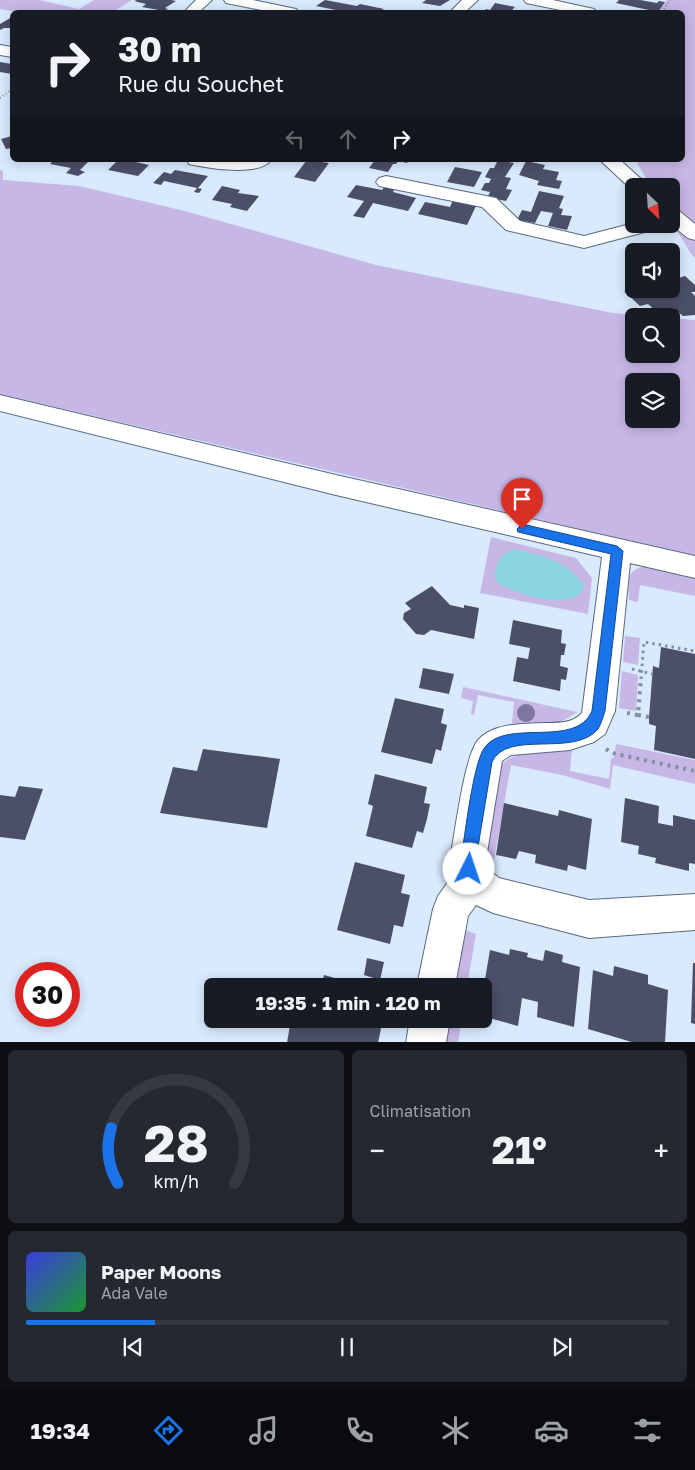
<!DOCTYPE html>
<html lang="fr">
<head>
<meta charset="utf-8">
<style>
  :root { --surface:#171b24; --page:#242831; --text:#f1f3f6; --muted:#9ea1a6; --line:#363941; --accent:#1a73e8 }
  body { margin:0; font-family:"Golos Text",sans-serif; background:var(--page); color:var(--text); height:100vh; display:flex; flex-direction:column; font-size:19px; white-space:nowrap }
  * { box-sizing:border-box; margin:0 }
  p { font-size:16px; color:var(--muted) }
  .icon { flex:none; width:28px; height:28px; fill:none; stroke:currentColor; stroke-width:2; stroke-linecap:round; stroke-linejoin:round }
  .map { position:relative; height:1042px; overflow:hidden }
  .sheet { display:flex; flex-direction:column; gap:8px; padding:8px; background:#0d0f14; flex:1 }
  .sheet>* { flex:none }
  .banner { position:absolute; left:10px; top:10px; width:675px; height:152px; border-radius:8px; box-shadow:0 2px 12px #0003; background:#171b24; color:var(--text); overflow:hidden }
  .needle { width:32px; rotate:155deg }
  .buttons { position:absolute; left:625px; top:178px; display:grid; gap:10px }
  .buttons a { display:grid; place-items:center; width:55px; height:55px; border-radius:8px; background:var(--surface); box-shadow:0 2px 12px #0003; font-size:25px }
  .speed { position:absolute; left:15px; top:962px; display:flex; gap:10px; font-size:25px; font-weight:700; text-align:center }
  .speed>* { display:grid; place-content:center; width:65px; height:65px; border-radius:50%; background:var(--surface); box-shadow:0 2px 12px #0003; line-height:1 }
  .speed .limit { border:8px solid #d22; background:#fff; color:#111 }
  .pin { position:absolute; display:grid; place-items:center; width:42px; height:42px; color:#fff; margin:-51px -21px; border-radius:50% 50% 50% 0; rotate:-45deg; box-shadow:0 0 5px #0007 }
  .pin .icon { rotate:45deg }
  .me { position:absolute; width:55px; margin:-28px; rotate:4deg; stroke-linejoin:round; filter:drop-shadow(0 0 4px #0008) }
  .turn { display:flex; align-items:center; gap:18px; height:105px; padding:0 25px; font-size:22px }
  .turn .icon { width:65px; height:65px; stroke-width:2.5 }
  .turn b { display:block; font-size:35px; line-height:42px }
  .lanes { display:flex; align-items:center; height:48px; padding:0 25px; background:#0003; justify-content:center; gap:25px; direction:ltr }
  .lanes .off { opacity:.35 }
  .big { font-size:38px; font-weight:700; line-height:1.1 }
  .sheet .card { flex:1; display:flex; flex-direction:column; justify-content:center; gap:8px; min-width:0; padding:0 18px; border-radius:8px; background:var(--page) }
  .sheet .dial { align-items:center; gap:0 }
  .dial svg { height:130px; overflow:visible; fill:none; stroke:var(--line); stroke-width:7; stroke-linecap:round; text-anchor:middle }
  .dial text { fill:var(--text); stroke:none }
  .song { display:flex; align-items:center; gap:15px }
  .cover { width:60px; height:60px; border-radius:8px; background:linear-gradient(135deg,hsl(240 70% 55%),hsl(130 70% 35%)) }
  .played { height:5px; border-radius:2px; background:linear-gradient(90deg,var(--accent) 20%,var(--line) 20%) }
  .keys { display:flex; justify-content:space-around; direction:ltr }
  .heat { display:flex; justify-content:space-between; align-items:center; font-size:28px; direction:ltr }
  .sheet .tiles { flex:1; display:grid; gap:8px; grid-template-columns:1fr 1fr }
  .card:last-child { grid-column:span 2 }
  .trip { position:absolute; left:204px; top:978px; width:288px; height:50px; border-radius:8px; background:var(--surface); box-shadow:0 2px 12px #0003; font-weight:700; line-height:50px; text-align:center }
  .tabs { display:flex; height:80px; justify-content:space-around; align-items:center; background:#090b0e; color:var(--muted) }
  .tabs .icon { width:35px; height:35px }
  .tabs .current { color:var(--accent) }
  .tabs b { font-size:22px; color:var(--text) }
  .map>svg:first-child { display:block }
</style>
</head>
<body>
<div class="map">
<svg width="695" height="1043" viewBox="0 0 695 1043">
  <rect width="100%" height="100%" fill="#d9eafe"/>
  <!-- green -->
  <path fill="#c7b7e7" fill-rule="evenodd" d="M0,0H39L79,9L94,0H132L113,12H16L0,9Z
    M667,0H695V258L691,254L671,221V186H651L637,163L642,160H682V12H657Z
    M0,170L3,171V180L79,186L185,211L376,265L613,313L655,316H634V354H671V318L695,320V556L0,394ZM634,381H671V419H634Z
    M491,537L576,558L592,578L588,614L480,593Z
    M645,566L695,577V596L640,585L638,602L629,600C629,582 624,571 645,566Z
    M625,636L640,638L638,665L623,662Z
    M622,671L638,675L636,711L619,708Z
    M463,687L577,712L561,722L518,724L512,723L514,702L478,695L474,715L471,714L473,701L461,698Z
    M616,744L695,760V784L613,765L610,789L562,775L511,765L491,877L482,865L501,765C519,747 548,751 572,749L570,771L609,779L611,758H614Z
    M462,929L476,934L467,986H451Z
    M445,1019H462L458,1042L441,1043Z"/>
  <!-- water -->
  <path fill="#8bd6e0" d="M512,549C543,555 565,560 585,586C582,589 579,596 575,597C554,606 515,593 497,583L494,572L501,557Z"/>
  <!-- building -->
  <path fill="#4b4f68" d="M137,0H171L176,1L165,8L168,9L164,11L142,7L146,4L134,1Z
    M325,0L357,6L360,4L384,9L379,12L351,11L346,12L316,6Z
    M426,0H450L440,6L422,3Z
    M619,0H640L657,3L659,1L665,2L658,12L616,3Z
    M495,3L515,7L510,12H483L486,9L490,10Z
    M12,17V28H4L0,30V24Z
    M0,62L12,64V74L0,72Z
    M12,136V148L6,149L1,139Z
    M54,160H90L80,170L85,172L78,176L66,173L71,168L50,164Z
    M118,160H127L149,165L138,176L108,170Z
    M307,160L329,163L315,182L294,177Z
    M375,160H409L407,163L398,161L396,164H393L388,172L369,168Z
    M498,160L514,163L505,177L511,178L506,189L512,190L506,201L495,199L496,198L488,196L490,192L481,190L485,183H489L491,179L485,177L490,168H494Z
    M526,161L545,165L543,169L559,172L556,180L562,181L559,189L537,185L539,181L519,175Z
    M455,167L482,172L474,187L447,182Z
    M175,170L208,176L198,188L202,189L199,193L194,192L197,188L164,181L161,185L153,183L164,172L171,174Z
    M356,185L382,190L385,186L395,188L393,192L416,198L408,211L373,203L364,218L353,216L364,201L347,197Z
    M222,186L240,190L238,193L259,196L247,211L230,207L232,204L212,200Z
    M539,191L564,196L559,208L563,209L561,215L572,216L567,230L548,226L553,213L541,211L535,223L517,220L522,210L531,212Z
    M453,200L474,204L476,206L467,225L418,214L425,202L450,207Z
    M685,276L695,285V292H691L695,296V315L683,316L674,308L658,313L648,304L640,306L624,291L634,288L671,289V277L675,279Z
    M432,586L450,605L464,608V605L479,608L474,639L431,630L424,635L416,634L403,619L404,613L411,609L405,603Z
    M513,620L562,630L561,643L566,644L564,655H561L560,666L568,668L566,680L561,679L560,691L513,681L517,657L528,659L530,648L509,644Z
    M661,647L695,654V759L654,750L656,726L649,724V717L653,666L659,668Z
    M423,668L454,674L449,694L419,688Z
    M395,698L444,709L441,723L447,725L441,751L436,749L432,764L381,752Z
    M203,749L280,759L267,828L160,813L173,767L197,771Z
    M375,774L427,787L424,803L430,804L427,819L423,833L417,831L412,848L366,836L373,806L368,804Z
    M19,786L43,789L25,840L0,837V795L15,797Z
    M625,798L659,806L658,823L673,826V815L695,820V864L689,863V871L655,863L656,858L638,854L639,846L621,842Z
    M504,803L558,816L559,810L592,819L586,870L568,865L567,871L535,863L536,855L519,851L516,859L496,855Z
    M355,862L405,875L401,893L410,895L403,927L394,925L390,944L337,930Z
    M510,949L528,953L527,957L543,961L545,950L563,955L562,962L580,967L574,1027L537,1017L538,1002L522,998L518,1026L482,1016V997L490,950L509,955Z
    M367,958L384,962L380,980L364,975Z
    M693,963H695V1024L691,1023Z
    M614,966L648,975V984L668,990L665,1043H635L588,1029L593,970L613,976Z
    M324,975L363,986H321Z
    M291,1019H383L378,1043H287Z"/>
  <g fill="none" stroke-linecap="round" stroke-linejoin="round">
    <!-- minor casing -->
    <g stroke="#57697f" stroke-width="2">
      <path id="minor" d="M196,0H212L199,12H184Z
        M224,0H253L296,9L299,12H271L226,3Z
        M462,0H478L465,12H450Z
        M524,0H553L594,9L597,12H570L526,3Z
        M0,45L12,47V57L0,55Z
        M187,160H271C259,177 207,168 189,164Z
        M600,160H620L649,186H634V191L632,190Z
        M386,176L496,198L520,221L584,236L634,223L663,224L660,228L584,248L506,230L482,207L379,186L376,182L379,178Z
        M671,208L678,210L695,224V240L688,238L670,224Z
        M0,395L336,475L695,556V578L630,563L615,711L605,734L594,742L570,750L511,755L502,761L486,859L487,868L499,878L589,900L695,894V930L589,938L493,913L476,905L468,916L455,986H417L433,909L438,896L453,875L450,859C455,834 464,757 478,740C493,723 523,724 543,723C557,723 572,724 582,713L602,557L336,495L0,411Z
        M410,1019H450L446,1043H406Z"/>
    </g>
    <!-- path-far2 -->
    <path stroke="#828f9e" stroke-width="2" stroke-dasharray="1 2.5" stroke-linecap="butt" d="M662,12L670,0
      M0,98L12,89"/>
    <!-- path-far1 -->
    <path stroke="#828f9e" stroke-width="3" stroke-dasharray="2.5 4" stroke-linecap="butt" d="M632,669L652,674
      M641,679L644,642L695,651"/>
    <!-- path -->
    <path stroke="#828f9e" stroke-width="4" stroke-dasharray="3 5" stroke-linecap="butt" d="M627,713L638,715L641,678
      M638,715L649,717
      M606,749L612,753L695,771"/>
    <!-- minor -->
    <use href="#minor" fill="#fff" fill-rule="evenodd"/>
  </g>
  <!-- trees -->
  <circle fill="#7e76a1" cx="526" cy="713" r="9"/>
  <!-- route -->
  <path fill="#1a73e8" stroke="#114b97" d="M522,524L617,546L623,551L605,711C603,717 601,724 598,729C574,758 507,729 492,762L476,859L477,869L474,875L469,877L464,875L461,859C465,836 473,762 485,747C507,718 576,749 592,711L611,554L518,532L517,529Z"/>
</svg>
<div class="buttons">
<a><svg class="needle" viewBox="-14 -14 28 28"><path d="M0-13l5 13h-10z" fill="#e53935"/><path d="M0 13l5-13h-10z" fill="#9ea1a6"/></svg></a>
<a><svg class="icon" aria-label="sound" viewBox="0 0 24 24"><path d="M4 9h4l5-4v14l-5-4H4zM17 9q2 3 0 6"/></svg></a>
<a><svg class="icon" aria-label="search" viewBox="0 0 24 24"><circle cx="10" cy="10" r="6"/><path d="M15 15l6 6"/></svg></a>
<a><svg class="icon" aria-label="layers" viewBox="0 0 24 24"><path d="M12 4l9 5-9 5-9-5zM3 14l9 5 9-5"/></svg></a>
</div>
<div class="speed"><div class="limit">30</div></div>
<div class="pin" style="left:522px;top:529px;background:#d93025"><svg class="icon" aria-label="arrive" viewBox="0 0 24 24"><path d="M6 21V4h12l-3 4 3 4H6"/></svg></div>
<svg class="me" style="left:469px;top:869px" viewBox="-20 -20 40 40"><circle r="19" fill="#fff"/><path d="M0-13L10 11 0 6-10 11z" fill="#1a73e8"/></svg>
<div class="trip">19:35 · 1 min · 120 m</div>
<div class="banner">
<div class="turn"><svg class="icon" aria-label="right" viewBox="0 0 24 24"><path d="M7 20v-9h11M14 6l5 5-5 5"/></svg><div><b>30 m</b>Rue du Souchet</div></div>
<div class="lanes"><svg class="icon off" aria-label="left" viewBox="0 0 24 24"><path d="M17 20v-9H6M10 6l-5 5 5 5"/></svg><svg class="icon off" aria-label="ahead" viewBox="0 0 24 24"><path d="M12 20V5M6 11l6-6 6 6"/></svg><svg class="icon" aria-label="right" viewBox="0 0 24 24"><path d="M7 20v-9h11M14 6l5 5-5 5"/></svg></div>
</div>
</div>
<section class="sheet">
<div class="tiles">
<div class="card dial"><svg viewBox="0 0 100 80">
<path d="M14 69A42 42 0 1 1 86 69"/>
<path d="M14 69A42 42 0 0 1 10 35" stroke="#1a73e8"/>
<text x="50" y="56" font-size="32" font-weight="700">28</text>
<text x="50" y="72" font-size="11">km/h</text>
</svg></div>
<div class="card"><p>Climatisation</p>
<div class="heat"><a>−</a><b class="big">21°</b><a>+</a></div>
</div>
<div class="card">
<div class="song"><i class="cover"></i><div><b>Paper Moons</b><p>Ada Vale</p></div></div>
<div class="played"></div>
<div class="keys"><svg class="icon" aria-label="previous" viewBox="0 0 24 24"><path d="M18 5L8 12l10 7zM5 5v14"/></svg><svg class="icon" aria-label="pause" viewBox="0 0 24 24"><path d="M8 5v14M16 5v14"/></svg><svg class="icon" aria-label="next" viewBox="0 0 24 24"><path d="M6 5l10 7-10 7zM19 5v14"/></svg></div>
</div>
</div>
</section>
<nav class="tabs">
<b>19:34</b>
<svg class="icon current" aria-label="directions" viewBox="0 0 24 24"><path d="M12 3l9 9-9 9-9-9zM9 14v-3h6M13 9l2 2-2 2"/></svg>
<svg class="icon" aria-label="music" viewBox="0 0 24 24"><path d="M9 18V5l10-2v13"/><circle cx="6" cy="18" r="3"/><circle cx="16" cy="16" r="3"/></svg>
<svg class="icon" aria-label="phone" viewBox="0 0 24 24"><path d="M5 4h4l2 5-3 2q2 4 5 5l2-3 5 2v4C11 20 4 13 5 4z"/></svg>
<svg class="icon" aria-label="climate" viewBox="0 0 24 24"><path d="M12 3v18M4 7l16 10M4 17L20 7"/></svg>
<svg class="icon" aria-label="car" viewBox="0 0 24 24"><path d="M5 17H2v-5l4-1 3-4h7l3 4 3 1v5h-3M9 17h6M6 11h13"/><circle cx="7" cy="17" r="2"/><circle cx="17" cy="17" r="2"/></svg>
<svg class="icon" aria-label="filters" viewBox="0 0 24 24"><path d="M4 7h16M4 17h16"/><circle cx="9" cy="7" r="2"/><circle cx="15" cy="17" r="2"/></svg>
</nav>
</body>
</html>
